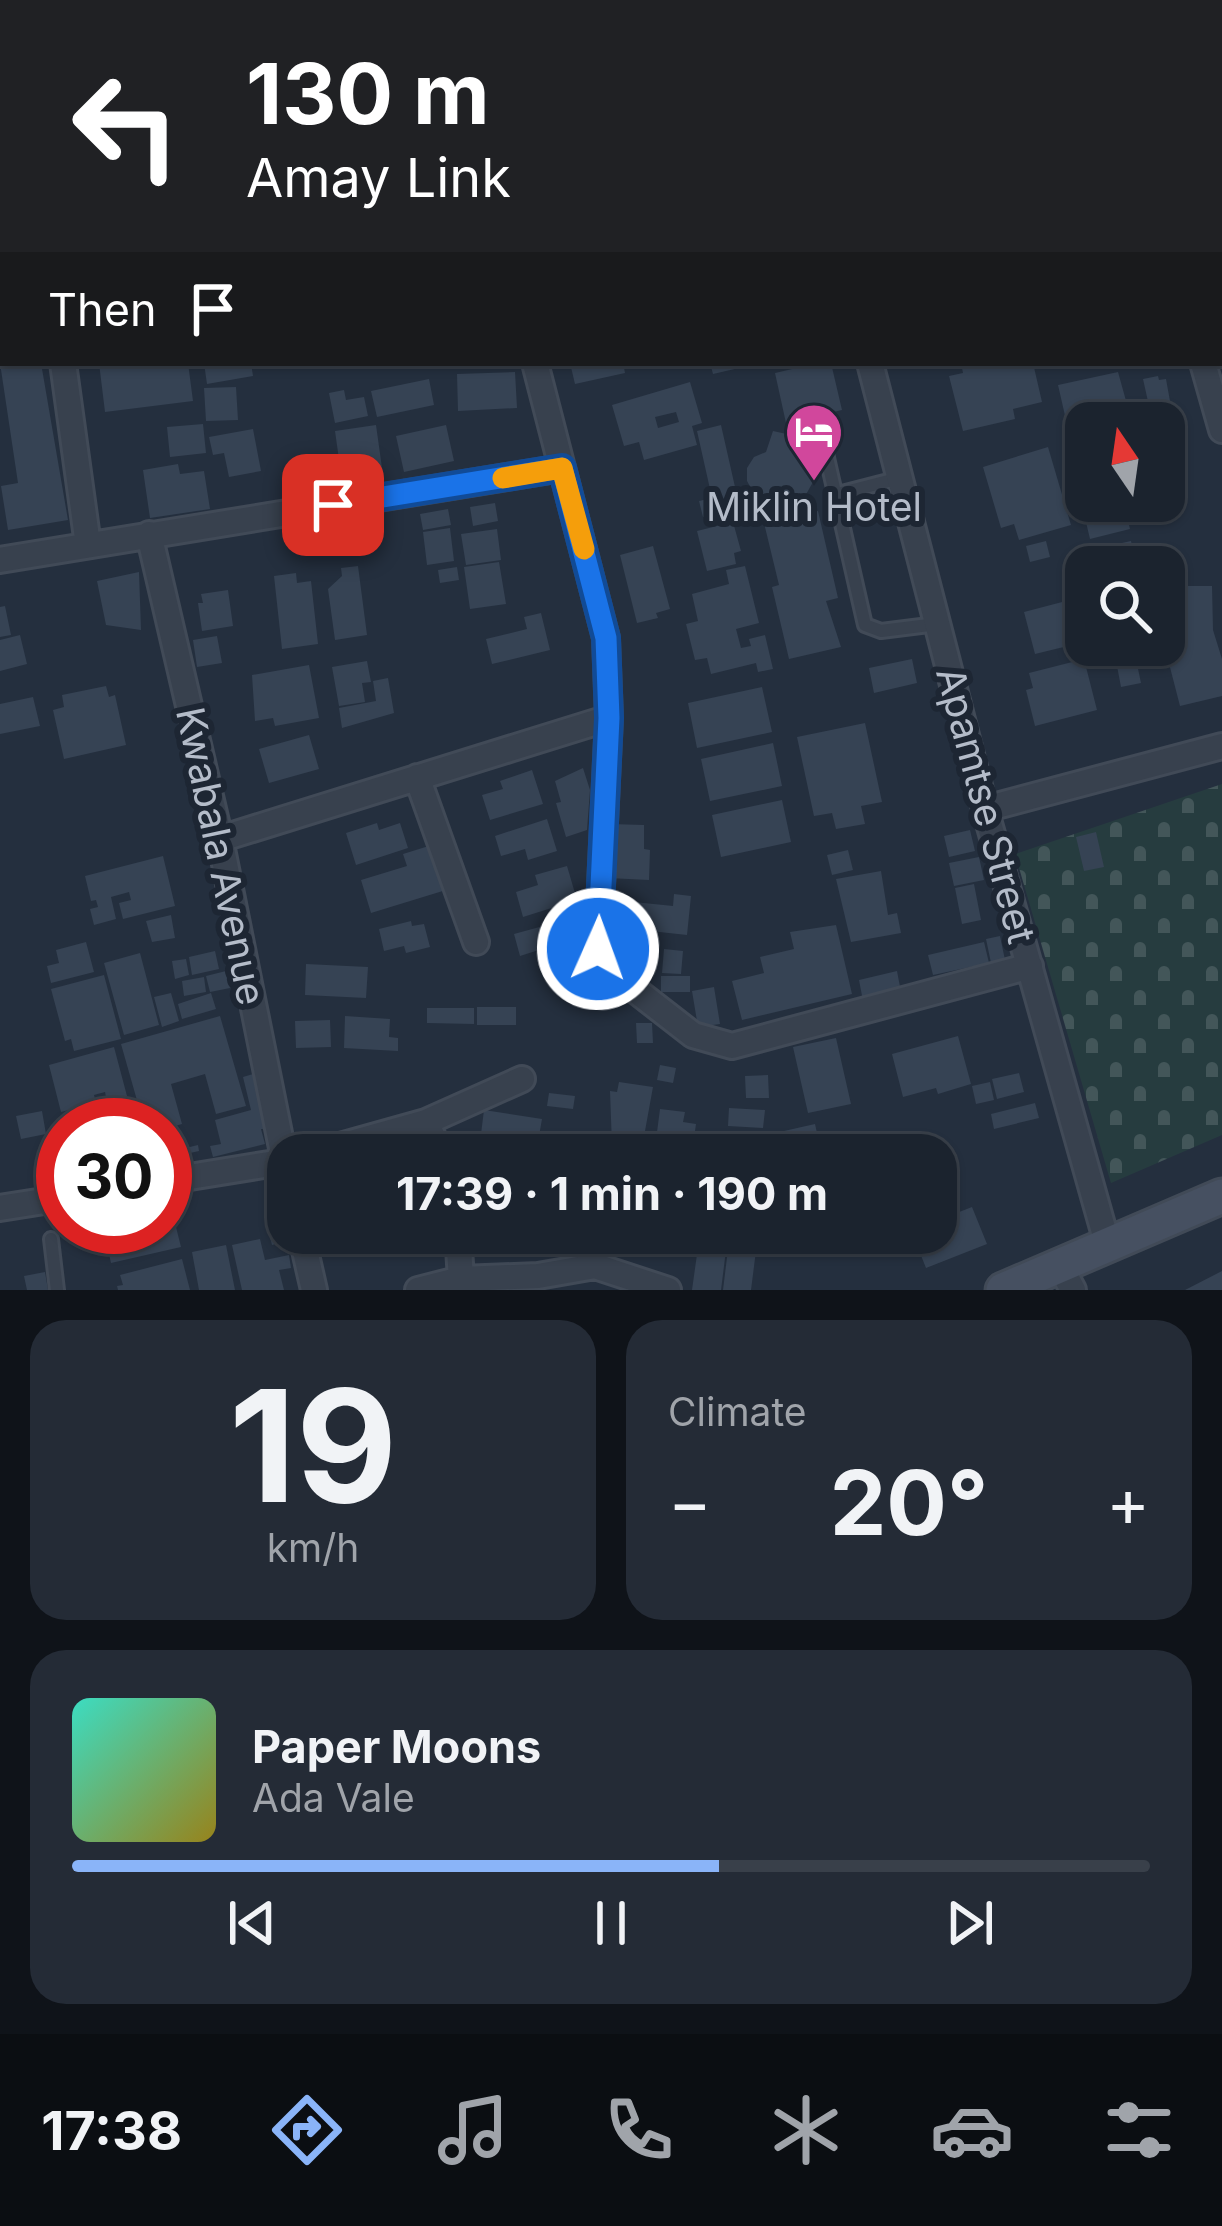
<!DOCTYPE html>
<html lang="en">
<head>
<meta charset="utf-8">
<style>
  :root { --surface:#1b232e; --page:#242b36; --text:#f1f3f6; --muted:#a0a4aa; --line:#39404a; --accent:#8ab4f8 }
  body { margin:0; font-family:Inter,sans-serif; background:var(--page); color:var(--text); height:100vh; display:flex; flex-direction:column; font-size:45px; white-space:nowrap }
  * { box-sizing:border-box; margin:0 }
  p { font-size:39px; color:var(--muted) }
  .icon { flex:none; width:66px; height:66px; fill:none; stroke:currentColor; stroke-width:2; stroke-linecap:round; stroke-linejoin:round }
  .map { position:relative; height:1290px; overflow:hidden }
  .details { display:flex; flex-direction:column; gap:30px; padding:30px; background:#0f1319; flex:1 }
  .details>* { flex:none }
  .top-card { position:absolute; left:0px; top:0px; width:1224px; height:366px; box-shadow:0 3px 9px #0004,0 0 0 3px var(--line); background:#202124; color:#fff; overflow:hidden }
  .needle { width:78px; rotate:347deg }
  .buttons { position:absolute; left:1065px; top:402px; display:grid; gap:24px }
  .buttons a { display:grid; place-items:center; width:120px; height:120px; border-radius:24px; background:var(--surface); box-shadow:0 3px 9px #0004,0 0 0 3px var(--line); font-size:60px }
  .speed { position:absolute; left:36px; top:1098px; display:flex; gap:24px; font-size:60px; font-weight:700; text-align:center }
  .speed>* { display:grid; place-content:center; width:156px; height:156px; border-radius:50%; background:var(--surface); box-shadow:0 3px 9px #0004,0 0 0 3px var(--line); line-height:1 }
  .speed .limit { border:18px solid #d22; background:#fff; color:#111 }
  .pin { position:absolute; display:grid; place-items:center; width:102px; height:102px; color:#fff; margin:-51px; border-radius:24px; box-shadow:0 6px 18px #0006 }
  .me { position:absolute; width:132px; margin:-66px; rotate:2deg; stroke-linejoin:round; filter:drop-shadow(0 0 9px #0008) }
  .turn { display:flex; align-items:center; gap:42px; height:252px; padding:0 48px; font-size:54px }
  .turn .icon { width:156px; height:156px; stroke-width:2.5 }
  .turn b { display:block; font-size:84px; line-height:102px }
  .then { display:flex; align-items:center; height:114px; padding:0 48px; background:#0003; gap:24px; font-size:45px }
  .big { font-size:90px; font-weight:700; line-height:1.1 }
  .details .tile { flex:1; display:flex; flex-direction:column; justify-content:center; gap:18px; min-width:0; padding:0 42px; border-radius:36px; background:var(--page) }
  .details .dial { align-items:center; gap:0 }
  .dial b { font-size:156px; line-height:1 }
  .song { display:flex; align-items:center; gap:36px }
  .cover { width:144px; height:144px; border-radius:18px; background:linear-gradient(135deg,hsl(170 70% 55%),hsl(50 70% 35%)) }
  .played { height:12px; border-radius:6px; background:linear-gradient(90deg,var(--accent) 60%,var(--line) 60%) }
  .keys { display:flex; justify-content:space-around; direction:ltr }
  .heat { display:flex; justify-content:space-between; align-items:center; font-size:66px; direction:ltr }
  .details .tiles { flex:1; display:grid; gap:30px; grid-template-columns:1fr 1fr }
  .tile:last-child { grid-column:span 2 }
  .trip { position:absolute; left:267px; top:1134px; width:690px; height:120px; border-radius:36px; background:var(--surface); box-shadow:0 3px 9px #0004,0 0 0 3px var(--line); font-weight:700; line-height:120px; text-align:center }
  .tabs { display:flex; height:192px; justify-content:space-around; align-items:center; background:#0b0e12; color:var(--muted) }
  .tabs .icon { width:84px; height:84px }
  .tabs .current { color:var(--accent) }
  .tabs b { font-size:54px; color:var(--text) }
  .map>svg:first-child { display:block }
</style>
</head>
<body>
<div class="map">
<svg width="1222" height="1290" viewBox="0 0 1222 1290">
  <defs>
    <pattern id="cemetery-stones" width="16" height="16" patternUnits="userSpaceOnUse" patternTransform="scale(3)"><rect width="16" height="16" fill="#263c3f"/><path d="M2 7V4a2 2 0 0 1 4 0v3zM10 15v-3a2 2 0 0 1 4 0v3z" fill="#435659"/></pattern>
  </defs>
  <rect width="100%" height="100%" fill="#242f3e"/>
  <!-- cemetery -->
  <path fill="url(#cemetery-stones)" d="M1222,784V1135L1111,1183L1015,854Z"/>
  <!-- building -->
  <path fill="#364354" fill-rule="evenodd" d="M0,363H41L68,520L8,530L1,486L18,483Z
    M99,363H188L193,401L105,412Z
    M204,363H251L253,376L207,384Z
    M570,363H623L625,373L575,384Z
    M710,363H752V365L713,374Z
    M818,363H831L842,410L786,423L775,373Z
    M961,363H1033L1042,402L1013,409L1015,419L963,431L949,376L963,373Z
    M515,372L517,408L458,411L457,374Z
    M1118,372L1128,408L1066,420L1058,385Z
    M1158,376L1159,380L1166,379L1170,401L1149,406L1143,379Z
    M429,379L434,405L377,417L371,391Z
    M690,382L702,423L692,426L697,445L644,460L639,442L624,446L612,405ZM676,412L679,422L658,428L655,417Z
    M236,387L238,420L206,421L204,388Z
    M344,390L346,400L364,397L368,416L335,423L329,393Z
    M203,424L206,453L170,457L167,427Z
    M376,425L383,475L342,481L335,431Z
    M446,425L454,461L404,472L396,436Z
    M721,425L740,509L703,517L699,501L712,498L697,431Z
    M1086,428V501H1123L1130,529L1090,539L1065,434Z
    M253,429L261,471L229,477L224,453L213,455L209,437Z
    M773,431L791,435L805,447L813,464V482L804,498L790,510L772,513L765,497L753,492L747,481V468L754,457L766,452Z
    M1048,447L1071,525L1019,540L1014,524L1001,528L983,467Z
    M178,464L180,474L204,471L210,509L150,518L143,470Z
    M1171,473L1177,500L1130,511L1128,501L1164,502V474Z
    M495,503L498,521L473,526L470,507Z
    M448,509L451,525L423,530L420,514Z
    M818,511L838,598L826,601L841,647L789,659L772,587L779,585L764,523Z
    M733,522L741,551L734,553L736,564L707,571L697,531Z
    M450,528L454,561L427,565L423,532Z
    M497,529L501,560L466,565L461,534Z
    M1046,541L1050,557L1030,562L1026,546Z
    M1131,541L1137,567H1099L1095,549Z
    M653,546L670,609L656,613L658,618L637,623L620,555Z
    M499,562L506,604L470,609L464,567Z
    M358,566L367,635L335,640L328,589L342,576L341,568Z
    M745,566L759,623L736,629L741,648L751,646L749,639L765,635L773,669L758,672L756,663L711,674L707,658L695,660L686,624L698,621L692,594L729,584L726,570Z
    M457,567L459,580L440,583L438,570Z
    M139,572L141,630L106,625L97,581Z
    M296,573L297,583L311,581L318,644L282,649L274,576Z
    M1183,586H1212L1213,630L1222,659V696L1180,706L1164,644V610Z
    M228,590L233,626L202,631L198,603H203L201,594Z
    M1066,601L1076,644L1035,654L1024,612Z
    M5,606L11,635L0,637V607Z
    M541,613L550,650L492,664L486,639L527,629L524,617Z
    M20,635L27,664L0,671V640Z
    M217,636L222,663L197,667L193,640Z
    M1113,645H1133L1141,683L1121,687Z
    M912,659L917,683L874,693L869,668Z
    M1084,659L1097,710L1035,726L1026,690L1033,688L1029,673Z
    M367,661L371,682L362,683L365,702L339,706L332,667Z
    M309,665L319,718L275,726L273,718L255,721L252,675Z
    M388,678L394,713L342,728L339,708L376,701L373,681Z
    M106,686L109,697L115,695L126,745L64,759L53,710L64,707L62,695Z
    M762,687L772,732L697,748L688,703Z
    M33,697L40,726L0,734V704Z
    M865,723L882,802L861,806L865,824L836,829L832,813L814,816L797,737Z
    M309,735L319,769L269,783L259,749Z
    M773,743L782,786L710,801L701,759Z
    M583,768L590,790L587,830L566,837L556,803L561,802L555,781Z
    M532,770L543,804L490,820L482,795L503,789L500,781Z
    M782,800L791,842L721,857L712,815Z
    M547,819L557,851L528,860L525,849L501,856L495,836Z
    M377,823L379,830L400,823L408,848L356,865L346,833Z
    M610,824L644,825V849L650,850L649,880L608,878Z
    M970,830L975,851L949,857L944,836Z
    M1096,832L1104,867L1084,871L1076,837Z
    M432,845L446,890L371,913L361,880L407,866L403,854Z
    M848,850L853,870L832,875L827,855Z
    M163,856L175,906L123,919L119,903L131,900L129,892L111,897L116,919L94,925L90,909L98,907L96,900L91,901L85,876Z
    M979,857L984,880L954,886L949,863Z
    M567,866L577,900L523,917L516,892L538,885L535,875Z
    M881,871L888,915L897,913L901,933L851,942L836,879Z
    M974,884L981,920L962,924L955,888Z
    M674,894L691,896L687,935L632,929L634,902L673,906Z
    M605,898L625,899L621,942L602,940Z
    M171,915L175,938L152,942L146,921Z
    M565,920L575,957L547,965L542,949L520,956L514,934Z
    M411,921L412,926L424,924L430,947L406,953L404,946L384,951L379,929Z
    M836,925L852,994L742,1020L732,981L764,973L760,957L794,949L790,932Z
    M1000,936L1005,960L991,963L986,939Z
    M86,942L94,972L51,983L47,966L59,963L56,950Z
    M984,942L989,963L933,975L928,955Z
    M664,949L683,951L681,974L662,973Z
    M215,951L219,969L192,975L189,957Z
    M140,953L159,1025L124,1035L104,963Z
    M186,959L189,975L175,979L172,961Z
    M306,964L368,967L366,998L305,995Z
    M226,971L230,988L210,992L206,976Z
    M897,971L901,992L863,1001L859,980Z
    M104,975L121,1039L74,1051L71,1039L65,1041L51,989Z
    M661,976H690V992H661Z
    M204,977L206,992L184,996L182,981Z
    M714,987L720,1024L698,1027L692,991Z
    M171,993L179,1021L162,1027L154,997Z
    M211,993L216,1009L182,1019L178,1004Z
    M477,1007H516V1025H477Z
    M427,1008H474V1024L427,1023Z
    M220,1016L246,1106L216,1114L205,1074L171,1084L182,1124L168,1128L171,1147L165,1148V1125H144L121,1044Z
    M345,1016L390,1019L389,1037L398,1038V1051L344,1048Z
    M330,1020L331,1047L296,1048L295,1021Z
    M636,1023H652L653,1043H637Z
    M958,1036L971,1084L938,1094L936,1088L903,1097L892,1054Z
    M836,1038L851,1104L808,1113L793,1047Z
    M114,1047L127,1096L122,1097L123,1102L108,1106L105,1092L94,1095L96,1103L61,1112L49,1065Z
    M660,1065L676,1068L673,1083L657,1080Z
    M1019,1073L1024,1092L997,1099L992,1079Z
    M253,1074L267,1129H261L265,1144L213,1157L210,1146L221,1144L215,1120L251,1110L243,1077Z
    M768,1075L769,1098H746L745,1076Z
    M619,1082L653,1087L645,1131L612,1146L610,1091L617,1092Z
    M990,1082L994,1100L976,1104L972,1086Z
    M549,1093L575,1096L573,1109L547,1106Z
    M1035,1103L1039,1118L994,1129L991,1114Z
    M122,1104L128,1124L102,1125L98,1111Z
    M729,1108L765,1110L763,1128L728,1126Z
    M660,1109L685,1112L683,1122L696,1124L693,1145L656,1140Z
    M484,1110L542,1119L538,1142L516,1139L517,1133L503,1131L502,1137L481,1134Z
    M42,1111L46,1134L21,1139L16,1116Z
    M815,1124L819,1142L838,1139L841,1155H810L808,1144L788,1149L784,1131Z
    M198,1145L199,1151L190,1153L191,1158L165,1164V1153Z
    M951,1150L956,1167L936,1172V1154Z
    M972,1207L987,1244L926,1268L912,1233H936V1221Z
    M172,1211L181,1247L111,1263L103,1227H165V1213Z
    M283,1225L287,1241L272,1245L268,1229Z
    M547,1233H566L565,1236L603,1242L599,1261L544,1252Z
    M700,1233L728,1234L721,1290H692Z
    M730,1233L758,1235L751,1290H723Z
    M260,1239L265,1260L289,1255L291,1268L279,1270L284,1290H242L232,1245Z
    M226,1245L235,1290H199L192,1252Z
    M182,1259L190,1290H118L117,1286L123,1285L120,1275Z
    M1222,1271V1290H1185Z
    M45,1272L48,1290H27L24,1276Z"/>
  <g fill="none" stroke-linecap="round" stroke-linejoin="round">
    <!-- lane casing -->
    <g stroke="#414a57" stroke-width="18">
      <path id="lane" d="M823,440L865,625L881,631L937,624
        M834,495L900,478
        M51,1239L57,1290"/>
    </g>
    <!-- street casing -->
    <g stroke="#414a57" stroke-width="30">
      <path id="street" d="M440,0V3
        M775,0V3
        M1103,0L1104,3
        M716,3L727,0
        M63,363L88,545
        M535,363L606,638L609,718L598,949L603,965L693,1035L732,1046L1030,966
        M870,363L985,809L1108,1246
        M1203,363L1222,430
        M149,534L220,839L288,1178
        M0,560L562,468
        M417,777L476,942
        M985,809L1222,746
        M220,839L609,718
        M426,1122L441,1155
        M308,1155L426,1122L522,1079
        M165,1181L288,1161
        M0,1208L63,1198
        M301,1233L314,1290
        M458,1233L461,1279
        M1060,1266L1073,1290
        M418,1290L461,1279L538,1276L595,1266L668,1290"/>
    </g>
    <!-- secondary casing -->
    <g stroke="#414a57" stroke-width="39">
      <path id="secondary" d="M1003,1290L1222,1196"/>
    </g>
    <!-- lane -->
    <use href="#lane" stroke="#38414e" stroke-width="12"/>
    <!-- street -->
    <use href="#street" stroke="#38414e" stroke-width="24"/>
    <!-- secondary -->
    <use href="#secondary" stroke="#465061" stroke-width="33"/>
  </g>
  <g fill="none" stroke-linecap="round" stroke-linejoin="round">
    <!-- route casing -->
    <g stroke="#114b97" stroke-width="30">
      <path id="route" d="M333,505L562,468L606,638L609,718L598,949"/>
    </g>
    <!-- route -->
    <use href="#route" stroke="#1a73e8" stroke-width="21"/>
    <!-- slow -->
    <path stroke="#f59e0b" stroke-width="21" d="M503,478L562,468L584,549"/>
  </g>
  <!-- icons -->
  <defs>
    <g id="hotel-pin" transform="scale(3)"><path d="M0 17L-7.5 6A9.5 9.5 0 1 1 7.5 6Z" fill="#d1479c" stroke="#1d2633"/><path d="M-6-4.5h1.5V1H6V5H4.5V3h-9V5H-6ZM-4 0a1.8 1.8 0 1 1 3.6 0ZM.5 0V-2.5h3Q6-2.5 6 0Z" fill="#fff"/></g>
  </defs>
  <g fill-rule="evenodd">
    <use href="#hotel-pin" x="814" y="432"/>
  </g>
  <g text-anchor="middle" stroke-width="12" stroke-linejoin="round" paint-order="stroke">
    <!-- poi labels -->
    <g font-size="39" fill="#b4bcc9" stroke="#1d2633">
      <text x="814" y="521">Miklin Hotel</text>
    </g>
    <!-- street labels -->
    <g font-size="39" fill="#b4bcc9" stroke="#1d2633">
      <text transform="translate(986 805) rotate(75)" y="14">Apamtse Street</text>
      <text transform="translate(221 856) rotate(78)" y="14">Kwabala Avenue</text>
    </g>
  </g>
</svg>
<div class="buttons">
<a><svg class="needle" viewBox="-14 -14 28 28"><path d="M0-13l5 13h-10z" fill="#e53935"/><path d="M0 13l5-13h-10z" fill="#a0a4aa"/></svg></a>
<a><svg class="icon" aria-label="search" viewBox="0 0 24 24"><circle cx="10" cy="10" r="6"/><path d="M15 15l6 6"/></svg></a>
</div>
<div class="speed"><div class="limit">30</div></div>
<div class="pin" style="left:333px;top:505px;background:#d93025"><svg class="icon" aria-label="arrive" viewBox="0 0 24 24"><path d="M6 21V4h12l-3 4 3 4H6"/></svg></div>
<svg class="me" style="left:598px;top:949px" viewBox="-20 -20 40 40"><circle r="17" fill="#1a73e8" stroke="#fff" stroke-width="3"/><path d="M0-11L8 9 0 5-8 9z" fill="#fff"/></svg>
<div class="trip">17:39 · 1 min · 190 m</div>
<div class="top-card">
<div class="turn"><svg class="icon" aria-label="left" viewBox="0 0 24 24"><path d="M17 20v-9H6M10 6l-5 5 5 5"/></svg><div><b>130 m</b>Amay Link</div></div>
<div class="then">Then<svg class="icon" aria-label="arrive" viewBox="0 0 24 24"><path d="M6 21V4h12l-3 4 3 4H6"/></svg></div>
</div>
</div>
<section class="details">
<div class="tiles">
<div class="tile dial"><b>19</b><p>km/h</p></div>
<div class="tile"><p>Climate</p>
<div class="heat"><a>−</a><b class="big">20°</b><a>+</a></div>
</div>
<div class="tile">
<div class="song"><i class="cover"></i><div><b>Paper Moons</b><p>Ada Vale</p></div></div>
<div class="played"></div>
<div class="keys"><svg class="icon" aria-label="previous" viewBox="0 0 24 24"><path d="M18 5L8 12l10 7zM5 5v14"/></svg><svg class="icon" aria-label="pause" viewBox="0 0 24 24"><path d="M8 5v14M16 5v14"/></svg><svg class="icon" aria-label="next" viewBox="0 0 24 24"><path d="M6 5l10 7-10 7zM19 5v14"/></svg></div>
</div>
</div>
</section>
<nav class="tabs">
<b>17:38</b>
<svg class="icon current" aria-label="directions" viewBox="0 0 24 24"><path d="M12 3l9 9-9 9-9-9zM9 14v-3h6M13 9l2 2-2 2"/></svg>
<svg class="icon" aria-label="music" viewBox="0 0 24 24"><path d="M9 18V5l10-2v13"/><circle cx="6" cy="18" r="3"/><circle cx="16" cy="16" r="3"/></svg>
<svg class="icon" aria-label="phone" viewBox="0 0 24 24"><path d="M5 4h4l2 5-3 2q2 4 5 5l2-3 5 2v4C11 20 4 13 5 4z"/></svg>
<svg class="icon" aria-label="climate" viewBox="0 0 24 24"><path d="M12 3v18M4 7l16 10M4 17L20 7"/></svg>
<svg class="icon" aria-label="car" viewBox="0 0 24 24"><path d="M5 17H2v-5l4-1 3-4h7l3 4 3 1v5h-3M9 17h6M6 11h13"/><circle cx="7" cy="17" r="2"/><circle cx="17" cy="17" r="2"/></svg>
<svg class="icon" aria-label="filters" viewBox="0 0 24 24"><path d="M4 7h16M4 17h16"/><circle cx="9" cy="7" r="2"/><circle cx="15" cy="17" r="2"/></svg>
</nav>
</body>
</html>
